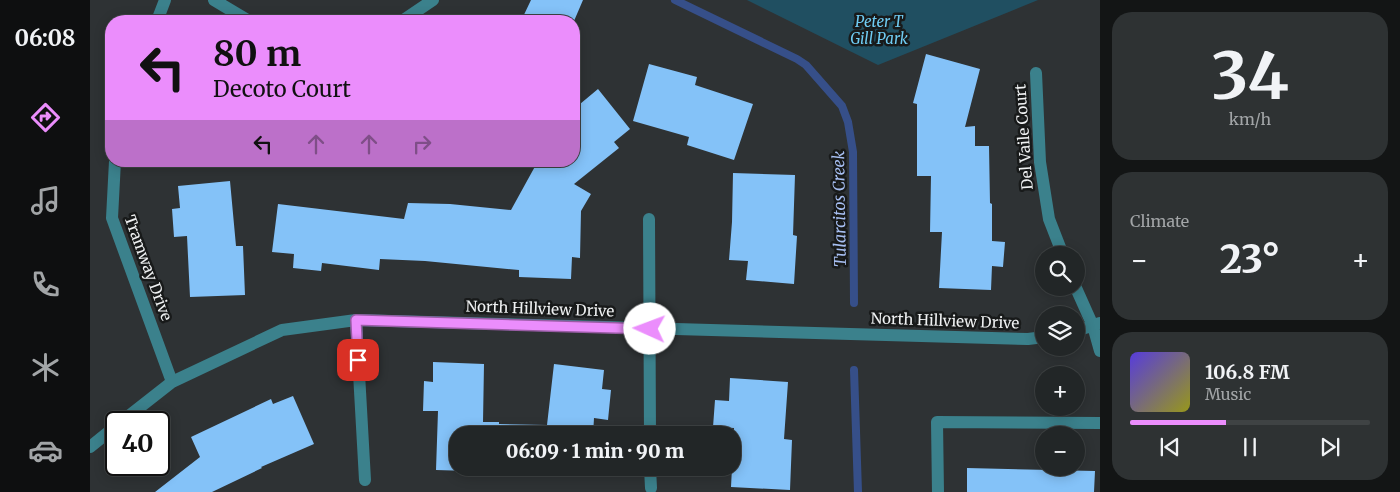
<!DOCTYPE html>
<html lang="en">
<head>
<meta charset="utf-8">
<style>
  :root { --surface:#222627; --page:#2e3233; --text:#f1f3f6; --muted:#a2a5a7; --line:#3f4344; --accent:#eb8dfc }
  body { margin:0; font-family:Merriweather,serif; background:var(--page); color:var(--text); height:100vh; display:flex; flex-direction:column; font-size:19px; white-space:nowrap }
  * { box-sizing:border-box; margin:0 }
  p { font-size:16px; color:var(--muted) }
  .icon { flex:none; width:28px; height:28px; fill:none; stroke:currentColor; stroke-width:2; stroke-linecap:round; stroke-linejoin:round }
  .map { position:relative; flex:1; overflow:hidden }
  .drawer { display:flex; flex-direction:column; gap:12px; padding:12px; background:#131515; width:300px }
  .drawer>* { flex:none }
  .hud { position:absolute; left:15px; top:15px; width:475px; height:152px; border-radius:20px; box-shadow:0 2px 12px #0003,0 0 0 1px var(--line); background:#eb8dfc; color:#111; overflow:hidden }
  .tools { position:absolute; left:945px; top:246px; display:grid; gap:10px }
  .tools a { display:grid; place-items:center; width:50px; height:50px; border-radius:50%; background:var(--surface); box-shadow:0 2px 12px #0003,0 0 0 1px var(--line); font-size:25px }
  .speed { position:absolute; left:15px; top:411px; display:flex; gap:10px; font-size:25px; font-weight:700; text-align:center }
  .speed>* { display:grid; place-content:center; width:65px; height:65px; border-radius:50%; background:var(--surface); box-shadow:0 2px 12px #0003,0 0 0 1px var(--line); line-height:1 }
  .speed .limit { border:2px solid #111; border-radius:8px; background:#fff; color:#111 }
  .pin { position:absolute; display:grid; place-items:center; width:42px; height:42px; color:#fff; margin:-21px; border-radius:10px; box-shadow:0 2px 8px #0006 }
  .me { position:absolute; width:55px; margin:-28px; rotate:272deg; stroke-linejoin:round; filter:drop-shadow(0 0 4px #0008) }
  .turn { display:flex; align-items:center; gap:18px; height:105px; padding:0 25px; font-size:22px }
  .turn .icon { width:65px; height:65px; stroke-width:2.5 }
  .turn b { display:block; font-size:35px; line-height:42px }
  .lanes { display:flex; align-items:center; height:48px; padding:0 25px; background:#0003; justify-content:center; gap:25px; direction:ltr }
  .lanes .off { opacity:.35 }
  .big { font-size:38px; font-weight:800; line-height:1.1 }
  .drawer .widget { flex:1; display:flex; flex-direction:column; justify-content:center; gap:8px; min-width:0; padding:0 18px; border-radius:20px; background:var(--page) }
  .drawer .dial { align-items:center; gap:0 }
  .dial b { font-size:65px; line-height:1 }
  .song { display:flex; align-items:center; gap:15px }
  .cover { width:60px; height:60px; border-radius:8px; background:linear-gradient(135deg,hsl(250 70% 55%),hsl(60 70% 35%)) }
  .played { height:5px; border-radius:2px; background:linear-gradient(90deg,var(--accent) 40%,var(--line) 40%) }
  .keys { display:flex; justify-content:space-around; direction:ltr }
  .heat { display:flex; justify-content:space-between; align-items:center; font-size:28px; direction:ltr }
  .trip { position:absolute; left:359px; top:426px; width:292px; height:50px; border-radius:20px; background:var(--surface); box-shadow:0 2px 12px #0003,0 0 0 1px var(--line); font-weight:800; line-height:50px; text-align:center }
  main { display:flex; flex:1; min-height:0 }
  .tab-bar { display:flex; flex-direction:column; width:90px; justify-content:space-around; align-items:center; background:#0e0f10; color:var(--muted) }
  .tab-bar .icon { width:35px; height:35px }
  .tab-bar .current { color:var(--accent) }
  .tab-bar b { font-size:22px; color:var(--text) }
  .map>svg:first-child { display:block }
</style>
</head>
<body>
<main>
<nav class="tab-bar">
<b>06:08</b>
<svg class="icon current" aria-label="directions" viewBox="0 0 24 24"><path d="M12 3l9 9-9 9-9-9zM9 14v-3h6M13 9l2 2-2 2"/></svg>
<svg class="icon" aria-label="music" viewBox="0 0 24 24"><path d="M9 18V5l10-2v13"/><circle cx="6" cy="18" r="3"/><circle cx="16" cy="16" r="3"/></svg>
<svg class="icon" aria-label="phone" viewBox="0 0 24 24"><path d="M5 4h4l2 5-3 2q2 4 5 5l2-3 5 2v4C11 20 4 13 5 4z"/></svg>
<svg class="icon" aria-label="climate" viewBox="0 0 24 24"><path d="M12 3v18M4 7l16 10M4 17L20 7"/></svg>
<svg class="icon" aria-label="car" viewBox="0 0 24 24"><path d="M5 17H2v-5l4-1 3-4h7l3 4 3 1v5h-3M9 17h6M6 11h13"/><circle cx="7" cy="17" r="2"/><circle cx="17" cy="17" r="2"/></svg>
</nav>
<div class="map">
<svg width="1010" height="492" viewBox="0 0 1010 492">
  <rect width="100%" height="100%" fill="#2e3234"/>
  <!-- green -->
  <path fill="#204f61" d="M657,0H948L788,65Z"/>
  <g fill="none" stroke-linecap="round" stroke-linejoin="round">
    <!-- stream -->
    <path stroke="#364f89" stroke-width="8" d="M585,0L707,59L716,65L752,106L758,122L763,152L764,303
      M764,370L768,492"/>
  </g>
  <!-- building -->
  <path fill="#84c2f8" d="M441,0H493L484,21H431Z
    M836,54L890,69L875,127L885,126V146H899L900,203L902,204V241L915,242L913,267L902,266L901,290L849,288L852,232H840L841,176H827V104L823,103Z
    M559,64L607,77L605,85L663,104L644,160L597,145L599,137L543,121Z
    M508,89L540,129L524,142L529,148L484,184L501,194L491,211L490,258L482,257L481,279L429,277V270L335,261L290,259L289,270L232,263L231,271L203,268L204,254L182,252L188,204L314,219L318,203L360,204L421,210L448,161H484V109Z
    M643,173L705,175L703,235L707,236L704,284L656,280L658,261L639,260L642,222Z
    M140,181L146,246H153L155,295L100,297L97,236L84,237L82,209L90,208L88,186Z
    M343,362L394,364L393,422H409V424L457,425L464,364L514,370L512,389L521,390L518,420L504,418L503,435H368V468H503V475L346,470L348,411H333L334,381L343,382Z
    M640,378L698,382L694,439L702,440L700,490L641,487L644,428L623,427L625,400L639,401Z
    M203,396L224,444L171,467L172,468L122,492H65L110,457L101,437L181,399L183,404Z
    M877,468L1005,471L1004,492H877Z"/>
  <g fill="none" stroke-linecap="round" stroke-linejoin="round">
    <!-- minor -->
    <path stroke="#3b818c" stroke-width="12" d="M124,0L159,21
      M67,21L75,0
      M312,21L343,0
      M946,73L950,162L959,219L973,255
      M25,161L22,218L82,382
      M559,219L560,435
      M986,288L1003,326L1010,351
      M266,320L275,480
      M986,331L1010,323
      M31,422L82,382L192,330L266,320L938,339L954,337
      M0,447L26,426
      M560,468L561,488
      M848,492L847,422L1010,423"/>
  </g>
  <g fill="none" stroke-linecap="round" stroke-linejoin="round">
    <!-- route casing -->
    <g stroke="#995ca4" stroke-width="12">
      <path id="route" d="M268,360L266,320L560,329"/>
    </g>
    <!-- route -->
    <use href="#route" stroke="#eb8dfc" stroke-width="9"/>
  </g>
  <g text-anchor="middle" stroke-width="5" stroke-linejoin="round" paint-order="stroke">
    <!-- park labels -->
    <g font-size="15" font-style="italic" fill="#6fccf3" stroke="#181a1a">
      <text x="789" y="27">Peter T<tspan x="789" dy="17">Gill Park</tspan></text>
    </g>
    <!-- street labels -->
    <g font-size="15" fill="#eff1f2" stroke="#181a1a">
      <text transform="translate(934 137) rotate(-94)" y="5">Del Vaile Court</text>
      <text transform="translate(58 268) rotate(70)" y="5">Tramway Drive</text>
      <text transform="translate(450 309) rotate(2)" y="5">North Hillview Drive</text>
      <text transform="translate(855 321) rotate(2)" y="5">North Hillview Drive</text>
    </g>
    <!-- water labels -->
    <g font-size="16" font-style="italic" fill="#a7bff2" stroke="#181a1a">
      <text transform="translate(749 209) rotate(-91)" y="6">Tularcitos Creek</text>
    </g>
  </g>
</svg>
<div class="tools">
<a><svg class="icon" aria-label="search" viewBox="0 0 24 24"><circle cx="10" cy="10" r="6"/><path d="M15 15l6 6"/></svg></a>
<a><svg class="icon" aria-label="layers" viewBox="0 0 24 24"><path d="M12 4l9 5-9 5-9-5zM3 14l9 5 9-5"/></svg></a>
<a>+</a>
<a>−</a>
</div>
<div class="speed"><div class="limit">40</div></div>
<div class="pin" style="left:268px;top:360px;background:#d93025"><svg class="icon" aria-label="arrive" viewBox="0 0 24 24"><path d="M6 21V4h12l-3 4 3 4H6"/></svg></div>
<svg class="me" style="left:560px;top:329px" viewBox="-20 -20 40 40"><circle r="19" fill="#fff"/><path d="M0-13L10 11 0 6-10 11z" fill="#eb8dfc"/></svg>
<div class="trip">06:09 · 1 min · 90 m</div>
<div class="hud">
<div class="turn"><svg class="icon" aria-label="left" viewBox="0 0 24 24"><path d="M17 20v-9H6M10 6l-5 5 5 5"/></svg><div><b>80 m</b>Decoto Court</div></div>
<div class="lanes"><svg class="icon" aria-label="left" viewBox="0 0 24 24"><path d="M17 20v-9H6M10 6l-5 5 5 5"/></svg><svg class="icon off" aria-label="ahead" viewBox="0 0 24 24"><path d="M12 20V5M6 11l6-6 6 6"/></svg><svg class="icon off" aria-label="ahead" viewBox="0 0 24 24"><path d="M12 20V5M6 11l6-6 6 6"/></svg><svg class="icon off" aria-label="right" viewBox="0 0 24 24"><path d="M7 20v-9h11M14 6l5 5-5 5"/></svg></div>
</div>
</div>
<section class="drawer">
<div class="widget dial"><b>34</b><p>km/h</p></div>
<div class="widget"><p>Climate</p>
<div class="heat"><a>−</a><b class="big">23°</b><a>+</a></div>
</div>
<div class="widget">
<div class="song"><i class="cover"></i><div><b>106.8 FM</b><p>Music</p></div></div>
<div class="played"></div>
<div class="keys"><svg class="icon" aria-label="previous" viewBox="0 0 24 24"><path d="M18 5L8 12l10 7zM5 5v14"/></svg><svg class="icon" aria-label="pause" viewBox="0 0 24 24"><path d="M8 5v14M16 5v14"/></svg><svg class="icon" aria-label="next" viewBox="0 0 24 24"><path d="M6 5l10 7-10 7zM19 5v14"/></svg></div>
</div>
</section>
</main>
</body>
</html>
